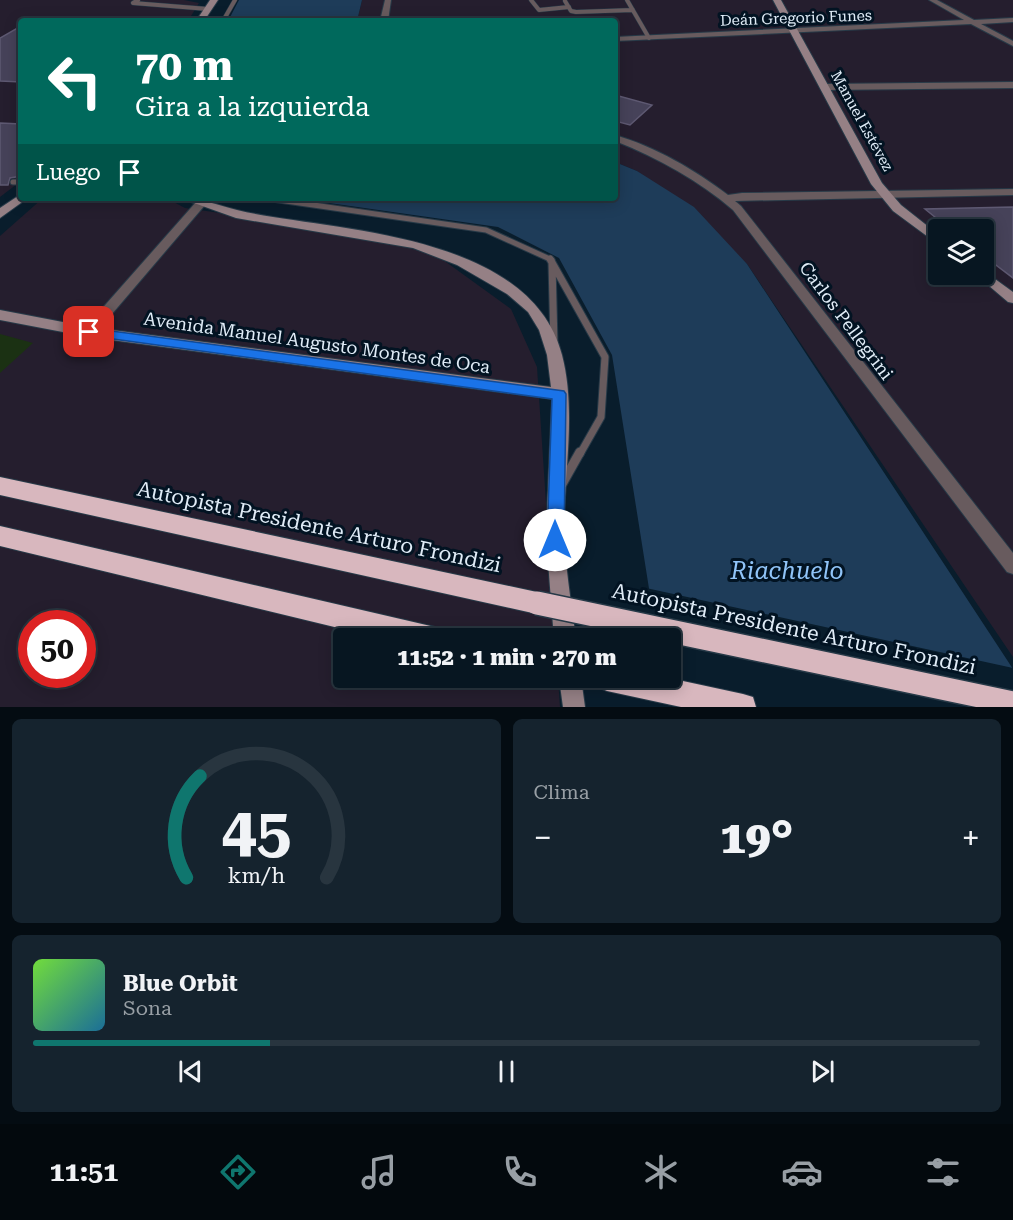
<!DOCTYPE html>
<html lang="es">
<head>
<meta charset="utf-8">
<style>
  :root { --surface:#071621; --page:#15232e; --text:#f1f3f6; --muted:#989fa5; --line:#28353f; --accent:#0f766e }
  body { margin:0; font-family:"Roboto Serif",serif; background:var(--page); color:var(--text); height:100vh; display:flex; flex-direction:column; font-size:22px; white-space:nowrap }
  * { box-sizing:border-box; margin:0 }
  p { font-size:20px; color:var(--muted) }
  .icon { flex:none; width:33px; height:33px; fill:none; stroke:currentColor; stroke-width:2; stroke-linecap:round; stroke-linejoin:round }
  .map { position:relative; height:707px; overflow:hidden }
  .panel { display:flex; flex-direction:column; gap:12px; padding:12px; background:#040c12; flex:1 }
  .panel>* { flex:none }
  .hud { position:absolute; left:18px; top:18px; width:600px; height:183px; border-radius:6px; box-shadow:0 3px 15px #0003,0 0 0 2px var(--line); background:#00695c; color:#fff; overflow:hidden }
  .tools { position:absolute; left:928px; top:219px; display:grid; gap:12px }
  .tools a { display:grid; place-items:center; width:66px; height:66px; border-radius:6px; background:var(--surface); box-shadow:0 3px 15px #0003,0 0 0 2px var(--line); font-size:30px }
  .speed { position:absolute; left:18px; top:610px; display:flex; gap:12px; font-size:30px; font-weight:700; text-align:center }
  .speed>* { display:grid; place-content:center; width:78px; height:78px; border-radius:50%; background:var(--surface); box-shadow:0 3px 15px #0003,0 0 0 2px var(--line); line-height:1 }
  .speed .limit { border:9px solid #d22; background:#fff; color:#111 }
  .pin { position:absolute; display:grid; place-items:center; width:51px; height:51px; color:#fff; margin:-26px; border-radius:12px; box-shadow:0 3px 9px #0006 }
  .me { position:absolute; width:66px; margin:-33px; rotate:0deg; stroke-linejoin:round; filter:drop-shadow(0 0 4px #0008) }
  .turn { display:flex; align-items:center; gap:21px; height:126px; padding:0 18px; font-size:27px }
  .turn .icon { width:78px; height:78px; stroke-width:2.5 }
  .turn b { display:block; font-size:42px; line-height:51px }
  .then { display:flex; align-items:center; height:57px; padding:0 18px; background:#0003; gap:12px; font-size:22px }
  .big { font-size:45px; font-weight:800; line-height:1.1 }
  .panel .card { flex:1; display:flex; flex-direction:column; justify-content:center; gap:9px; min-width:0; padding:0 21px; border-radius:9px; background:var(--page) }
  .panel .dial { align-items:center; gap:0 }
  .dial svg { height:156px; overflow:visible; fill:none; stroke:var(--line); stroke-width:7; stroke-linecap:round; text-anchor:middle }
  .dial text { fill:var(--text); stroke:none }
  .song { display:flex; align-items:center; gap:18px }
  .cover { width:72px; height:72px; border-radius:9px; background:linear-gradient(135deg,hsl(100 70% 55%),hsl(200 70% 35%)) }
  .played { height:6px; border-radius:3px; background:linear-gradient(90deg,var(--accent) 25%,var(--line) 25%) }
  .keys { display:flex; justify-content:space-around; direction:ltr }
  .heat { display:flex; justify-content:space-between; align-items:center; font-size:33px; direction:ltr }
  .panel .tiles { flex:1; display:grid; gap:12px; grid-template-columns:1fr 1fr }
  .card:last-child { grid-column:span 2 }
  .trip { position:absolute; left:333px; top:628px; width:348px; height:60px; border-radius:6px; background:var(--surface); box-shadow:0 3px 15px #0003,0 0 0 2px var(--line); font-weight:800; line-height:60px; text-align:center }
  .menu { display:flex; height:96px; justify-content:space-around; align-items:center; background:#03090d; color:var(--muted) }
  .menu .icon { width:42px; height:42px }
  .menu .active { color:var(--accent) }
  .menu b { font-size:27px; color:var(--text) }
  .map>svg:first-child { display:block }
</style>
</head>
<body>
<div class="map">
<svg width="1013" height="707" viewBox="0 0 1013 707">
  <rect width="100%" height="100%" fill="#091d2c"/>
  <!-- industrial -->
  <path fill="#251e2e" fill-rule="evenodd" d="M0,0H184L199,3L188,21H21V181L0,197Z
    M362,0H1013V657L747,264L637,171L615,162V21H357ZM939,230H984V274H939Z
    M43,198H166L185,208L417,241L511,309L537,367L555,639H344V678H558L560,707H0V236ZM32,624H82V675H32Z"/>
  <!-- green -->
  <path fill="#1b3113" d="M0,334L33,343L0,373Z"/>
  <!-- water -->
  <path fill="#1e3c59" d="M239,0H362L357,21H228Z
    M615,162L637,171L694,207L747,264L1013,669L670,678V639H657L612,355L559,258L498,227L294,198H615Z"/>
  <!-- pier -->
  <path fill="#091d2c" d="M646,588L1013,668V707H665L661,678H670V639H654Z"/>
  <!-- building -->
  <path fill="#464259" stroke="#5e5972" stroke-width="1.5" d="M21,26V82L0,81V38Z
    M615,95L652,105L630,125L615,121Z
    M0,123L21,124V176L10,178L8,185H0Z
    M1013,207V278L984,256V230H951L925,209Z"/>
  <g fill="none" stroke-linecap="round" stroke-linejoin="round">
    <!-- lane-far3 casing -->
    <g stroke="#273a48" stroke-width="5">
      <path id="lane-far3" d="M138,0L133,3L208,9
        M531,0L539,10L569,7
        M627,0L649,38
        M565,1L571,11L576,12L633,10
        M223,21L235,0"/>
    </g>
    <!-- lane-far2 casing -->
    <g stroke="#273a48" stroke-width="7">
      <path id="lane-far2" d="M13,182H21
        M265,198L486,230L552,260"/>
    </g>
    <!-- lane-far1 casing -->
    <g stroke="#273a48" stroke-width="9">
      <path id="lane-far1" d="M550,259L605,357L601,417L580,454
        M552,263L554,344"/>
    </g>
    <!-- lane casing -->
    <g stroke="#273a48" stroke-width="11">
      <path id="lane" d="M562,484L580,452"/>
    </g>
    <!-- street casing -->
    <g stroke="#273a48" stroke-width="2">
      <path id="street" d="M385,0H391L388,21H380Z
        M929,0H937L974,20L1013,18V22L981,24L1013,41V46L971,24L615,41V37L964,20Z
        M1013,82V88L825,90L821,87L825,84Z
        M615,135C656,147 695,170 728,195L742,193L1013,189V195L735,201L741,206L1013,553V574L1007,572L733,210C698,180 658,158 615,141Z
        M201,200L205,201V205L94,335H84L82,332L84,329L197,201Z"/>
    </g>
    <!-- secondary casing -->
    <g stroke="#273a48" stroke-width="2">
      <path id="secondary" d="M210,0H218L204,21H196Z
        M773,0H781L882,183L901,205L939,235V245L893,211L871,184Z
        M21,194V198H27L25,200L0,218V208Z
        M180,198C201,198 217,205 237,210C249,213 261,215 273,217C366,232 533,243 562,355C576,409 565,467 564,522C564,561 571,600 576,639H554L546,536L552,399L89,337L0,320V310L89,327L551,387L547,355L539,330L528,312L507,294L457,265L413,248L236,218Z
        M984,271L1013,292V303L1008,302L975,274H984Z
        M559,678H581L585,707H563Z"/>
    </g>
    <!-- highway casing -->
    <g stroke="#273a48" stroke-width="2">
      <path id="highway" d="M0,477L537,592L546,595L549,603L546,611L537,614L0,495Z
        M0,526L435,627L444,630L448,639H384L0,546Z
        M594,678H669L743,694L753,697L756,707H681L607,691L598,687Z"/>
    </g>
    <!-- lane-far3 -->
    <use href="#lane-far3" stroke="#685b5e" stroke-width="4"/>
    <!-- lane-far2 -->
    <use href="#lane-far2" stroke="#685b5e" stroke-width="5"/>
    <!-- lane-far1 -->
    <use href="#lane-far1" stroke="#685b5e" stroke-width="7"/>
    <!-- lane -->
    <use href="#lane" stroke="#685b5e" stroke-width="9"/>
    <!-- street -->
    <use href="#street" fill="#685b5e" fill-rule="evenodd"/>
    <!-- secondary -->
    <use href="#secondary" fill="#958085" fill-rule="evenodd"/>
    <!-- highway -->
    <use href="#highway" fill="#d8b7be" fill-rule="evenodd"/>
    <!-- highway-bridge casing -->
    <g stroke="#273a48" stroke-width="26" stroke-linecap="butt">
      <path id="highway-bridge" d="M537,603L1013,703"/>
    </g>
    <!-- highway-bridge -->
    <use href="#highway-bridge" stroke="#d8b7be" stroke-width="23"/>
  </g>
  <!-- route -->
  <path fill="#1a73e8" stroke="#114b97" stroke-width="1.5" d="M89,328L564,391L566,394L564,540L561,545L555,548L549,545L547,540L552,399L84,335V329Z"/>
  <g text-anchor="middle" stroke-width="6" stroke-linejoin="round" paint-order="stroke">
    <!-- far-street labels -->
    <g font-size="15" fill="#e0ecf7" stroke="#021322">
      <text transform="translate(796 18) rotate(-2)" y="5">Deán Gregorio Funes</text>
      <text transform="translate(862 121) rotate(61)" y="5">Manuel Estévez</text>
    </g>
    <!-- street labels -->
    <g font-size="18" fill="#e0ecf7" stroke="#021322">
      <text transform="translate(846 321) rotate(53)" y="6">Carlos Pellegrini</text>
      <text transform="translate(317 343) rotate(8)" y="6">Avenida Manuel Augusto Montes de Oca</text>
    </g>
    <!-- near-street labels -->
    <g font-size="21" fill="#e0ecf7" stroke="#021322">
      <text transform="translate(319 527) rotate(12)" y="7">Autopista Presidente Arturo Frondizi</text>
      <text transform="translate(794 629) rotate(12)" y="7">Autopista Presidente Arturo Frondizi</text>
    </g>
    <!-- near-water labels -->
    <g font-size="24" font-style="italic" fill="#90c4f8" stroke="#021322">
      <text x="787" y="579">Riachuelo</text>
    </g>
  </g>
</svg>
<div class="tools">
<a><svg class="icon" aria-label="layers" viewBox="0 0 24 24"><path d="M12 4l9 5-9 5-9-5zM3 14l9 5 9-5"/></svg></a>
</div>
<div class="speed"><div class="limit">50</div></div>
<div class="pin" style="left:89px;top:332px;background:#d93025"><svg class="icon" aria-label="arrive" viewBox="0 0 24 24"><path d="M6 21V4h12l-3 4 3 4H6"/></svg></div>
<svg class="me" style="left:555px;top:540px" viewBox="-20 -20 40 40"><circle r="19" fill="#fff"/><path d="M0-13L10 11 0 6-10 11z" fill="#1a73e8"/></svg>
<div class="trip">11:52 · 1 min · 270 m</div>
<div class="hud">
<div class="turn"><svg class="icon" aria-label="left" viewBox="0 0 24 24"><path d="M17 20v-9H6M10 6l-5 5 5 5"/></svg><div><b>70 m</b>Gira a la izquierda</div></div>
<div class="then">Luego<svg class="icon" aria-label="arrive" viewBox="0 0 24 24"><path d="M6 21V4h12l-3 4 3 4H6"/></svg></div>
</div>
</div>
<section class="panel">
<div class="tiles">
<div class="card dial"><svg viewBox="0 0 100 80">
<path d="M14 69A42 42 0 1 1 86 69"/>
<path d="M14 69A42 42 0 0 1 21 17" stroke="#0f766e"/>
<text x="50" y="56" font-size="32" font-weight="700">45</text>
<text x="50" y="72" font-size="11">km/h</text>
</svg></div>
<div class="card"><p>Clima</p>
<div class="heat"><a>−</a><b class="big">19°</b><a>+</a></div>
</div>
<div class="card">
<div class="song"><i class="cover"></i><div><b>Blue Orbit</b><p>Sona</p></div></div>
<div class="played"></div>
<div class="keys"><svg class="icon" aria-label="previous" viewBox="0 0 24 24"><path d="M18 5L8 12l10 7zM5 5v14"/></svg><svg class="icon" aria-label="pause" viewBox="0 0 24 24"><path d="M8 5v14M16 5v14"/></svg><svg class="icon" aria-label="next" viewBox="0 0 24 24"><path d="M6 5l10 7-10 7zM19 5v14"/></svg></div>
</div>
</div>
</section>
<nav class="menu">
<b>11:51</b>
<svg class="icon active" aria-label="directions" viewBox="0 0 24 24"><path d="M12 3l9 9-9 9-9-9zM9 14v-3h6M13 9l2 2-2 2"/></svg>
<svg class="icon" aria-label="music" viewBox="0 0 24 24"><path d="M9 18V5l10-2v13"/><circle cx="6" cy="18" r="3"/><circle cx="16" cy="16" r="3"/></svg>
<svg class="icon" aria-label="phone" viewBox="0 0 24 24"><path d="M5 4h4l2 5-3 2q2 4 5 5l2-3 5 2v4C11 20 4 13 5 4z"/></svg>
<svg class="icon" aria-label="climate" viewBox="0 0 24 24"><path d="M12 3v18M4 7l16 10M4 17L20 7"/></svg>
<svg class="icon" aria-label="car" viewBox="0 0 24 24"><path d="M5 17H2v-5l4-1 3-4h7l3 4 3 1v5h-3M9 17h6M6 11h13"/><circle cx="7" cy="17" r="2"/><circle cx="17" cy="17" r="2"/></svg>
<svg class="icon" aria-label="filters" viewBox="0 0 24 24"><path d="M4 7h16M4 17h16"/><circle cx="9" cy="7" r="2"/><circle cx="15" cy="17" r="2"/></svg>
</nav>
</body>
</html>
